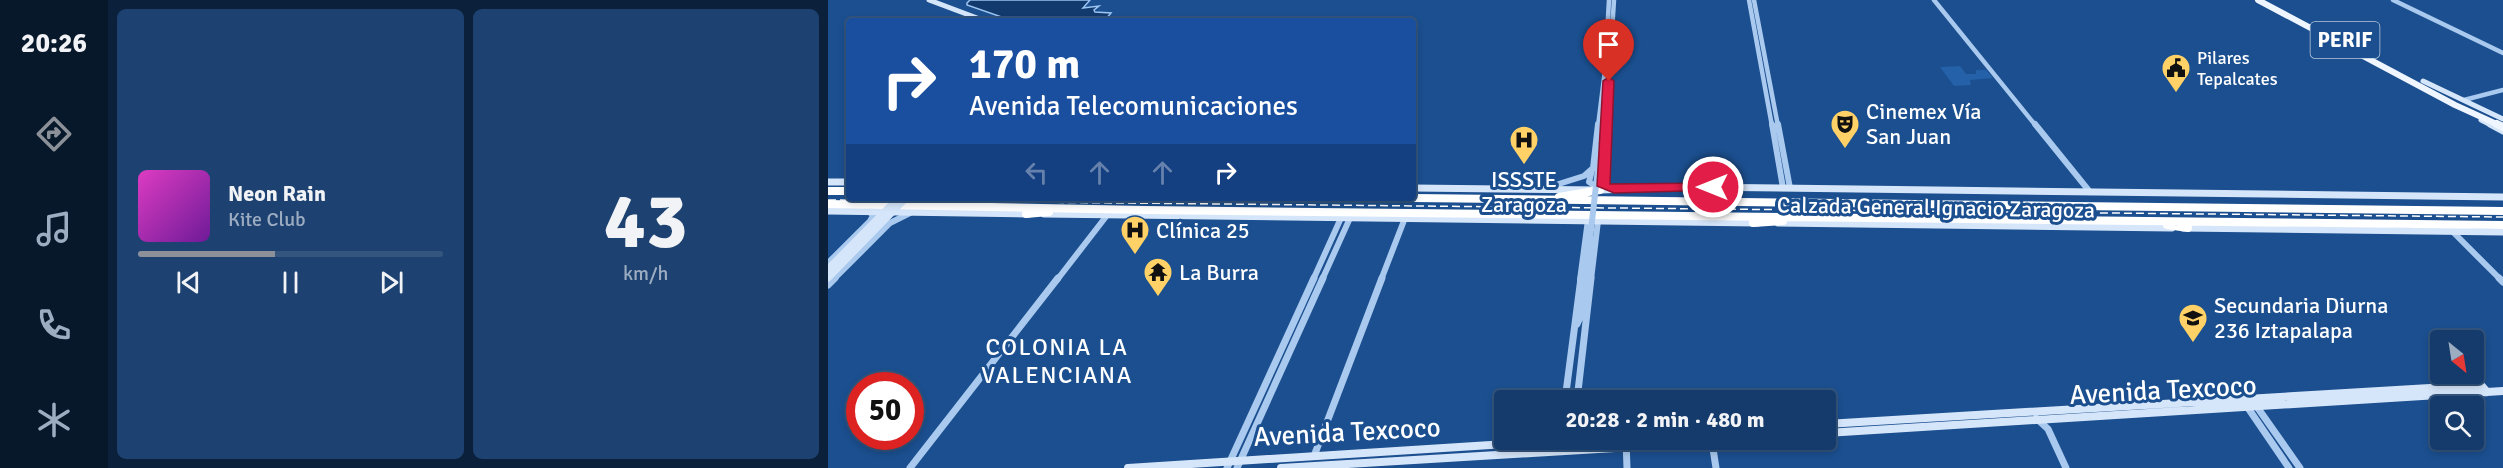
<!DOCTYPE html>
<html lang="es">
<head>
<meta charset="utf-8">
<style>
  :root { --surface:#143b6b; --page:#1d4271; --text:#f1f3f6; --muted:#9dadc1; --line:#33557e; --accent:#8c9099 }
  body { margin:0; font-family:Signika,sans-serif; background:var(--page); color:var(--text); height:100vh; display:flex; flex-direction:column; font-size:22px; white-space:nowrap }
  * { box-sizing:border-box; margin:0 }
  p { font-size:20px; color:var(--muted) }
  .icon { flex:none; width:33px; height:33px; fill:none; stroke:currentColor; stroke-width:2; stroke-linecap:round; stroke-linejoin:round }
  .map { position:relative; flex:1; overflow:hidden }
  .panel { display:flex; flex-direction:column; gap:9px; padding:9px; background:#0b203b; width:720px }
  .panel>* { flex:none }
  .hud { position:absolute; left:18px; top:18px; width:570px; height:183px; border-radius:6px; box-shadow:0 3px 9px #0003,0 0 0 2px var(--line); background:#1a4fa0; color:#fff; overflow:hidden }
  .needle { width:39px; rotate:150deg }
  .controls { position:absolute; left:1602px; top:330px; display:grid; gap:12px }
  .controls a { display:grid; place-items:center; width:54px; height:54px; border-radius:6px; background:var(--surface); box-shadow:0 3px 9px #0003,0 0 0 2px var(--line); font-size:30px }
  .speed { position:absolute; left:18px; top:372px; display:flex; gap:12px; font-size:30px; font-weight:700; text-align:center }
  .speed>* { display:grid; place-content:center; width:78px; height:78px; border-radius:50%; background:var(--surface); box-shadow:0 3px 9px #0003,0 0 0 2px var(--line); line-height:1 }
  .speed .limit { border:9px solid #d22; background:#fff; color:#111 }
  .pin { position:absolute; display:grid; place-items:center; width:51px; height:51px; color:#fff; margin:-62px -26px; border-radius:50% 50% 50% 0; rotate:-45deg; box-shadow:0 0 6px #0007 }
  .pin .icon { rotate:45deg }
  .me { position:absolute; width:66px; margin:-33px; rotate:270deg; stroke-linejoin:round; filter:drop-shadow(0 0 4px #0008) }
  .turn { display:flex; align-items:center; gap:21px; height:126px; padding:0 24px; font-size:27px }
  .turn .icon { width:78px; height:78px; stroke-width:2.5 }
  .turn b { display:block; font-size:42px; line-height:51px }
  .lanes { display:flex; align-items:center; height:57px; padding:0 24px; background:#0003; justify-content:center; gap:30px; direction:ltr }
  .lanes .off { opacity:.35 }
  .panel .tile { flex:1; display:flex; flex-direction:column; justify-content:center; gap:9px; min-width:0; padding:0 21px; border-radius:9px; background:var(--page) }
  .panel .dial { align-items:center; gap:0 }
  .dial b { font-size:78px; line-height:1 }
  .song { display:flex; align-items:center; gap:18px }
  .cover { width:72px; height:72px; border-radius:9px; background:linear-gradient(135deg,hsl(310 70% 55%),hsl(280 70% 35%)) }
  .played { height:6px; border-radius:3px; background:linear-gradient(90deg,var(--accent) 45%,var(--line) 45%) }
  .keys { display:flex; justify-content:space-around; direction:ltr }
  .panel .tiles { flex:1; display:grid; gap:9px; grid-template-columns:repeat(2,1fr) }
  .trip { position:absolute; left:666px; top:390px; width:342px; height:60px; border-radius:6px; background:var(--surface); box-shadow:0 3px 9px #0003,0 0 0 2px var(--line); font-weight:700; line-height:60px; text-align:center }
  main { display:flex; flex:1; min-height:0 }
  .tab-bar { display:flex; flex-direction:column; width:108px; justify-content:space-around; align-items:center; background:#08182b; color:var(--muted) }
  .tab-bar .icon { width:42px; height:42px }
  .tab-bar .on { color:var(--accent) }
  .tab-bar b { font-size:27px; color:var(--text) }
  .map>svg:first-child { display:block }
</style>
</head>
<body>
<main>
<nav class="tab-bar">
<b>20:26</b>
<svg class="icon on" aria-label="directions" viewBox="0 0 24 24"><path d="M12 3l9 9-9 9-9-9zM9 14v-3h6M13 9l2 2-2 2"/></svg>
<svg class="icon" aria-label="music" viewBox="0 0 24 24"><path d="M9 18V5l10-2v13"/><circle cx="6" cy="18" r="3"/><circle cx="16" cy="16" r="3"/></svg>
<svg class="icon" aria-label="phone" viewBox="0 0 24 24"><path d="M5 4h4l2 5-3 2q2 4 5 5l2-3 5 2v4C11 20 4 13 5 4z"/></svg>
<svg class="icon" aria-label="climate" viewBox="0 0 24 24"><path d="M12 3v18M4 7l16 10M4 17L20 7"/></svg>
</nav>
<section class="panel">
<div class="tiles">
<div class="tile">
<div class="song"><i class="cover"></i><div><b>Neon Rain</b><p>Kite Club</p></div></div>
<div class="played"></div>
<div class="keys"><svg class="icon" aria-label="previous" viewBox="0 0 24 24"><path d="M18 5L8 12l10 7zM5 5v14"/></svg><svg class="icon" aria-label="pause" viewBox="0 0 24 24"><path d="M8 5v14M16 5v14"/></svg><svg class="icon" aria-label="next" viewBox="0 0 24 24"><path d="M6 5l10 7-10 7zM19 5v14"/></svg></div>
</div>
<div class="tile dial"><b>43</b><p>km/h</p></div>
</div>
</section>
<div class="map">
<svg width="1675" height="468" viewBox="0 0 1675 468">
  <rect width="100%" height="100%" fill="#1b4f8f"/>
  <!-- green -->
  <path fill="#2461a8" d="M1132,66L1138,74H1148V70H1158L1165,78L1142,80L1143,85L1126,86L1112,67Z"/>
  <!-- water -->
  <path fill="#123a6d" stroke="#9cc4f0" stroke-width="1.5" d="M142,0H262L255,8L271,6L266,10L267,12L283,13L276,21H185L139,5V3Z"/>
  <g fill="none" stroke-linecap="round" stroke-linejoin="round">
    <!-- tertiary-far2 -->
    <path stroke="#a9c9ee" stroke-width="4.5" d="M921,0L944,126
      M926,0L950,126
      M1106,0L1208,126
      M1565,0L1675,53
      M1636,100L1675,90
      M770,126L777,70L781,0
      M778,126L786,0"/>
    <!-- tertiary-far1 -->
    <path stroke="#a9c9ee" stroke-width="6" d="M778,124L775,181L776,187L783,189
      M944,124L955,188
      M950,124L962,188
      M1207,124L1262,192
      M770,168L772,147
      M764,170L761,182L766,185L773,183
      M718,188L756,176L765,168L770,124
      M1625,232L1673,280
      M0,263L42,221L45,216L42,212
      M5,280L62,223L82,213
      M229,280L280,214
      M485,280L513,218
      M494,280L522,218
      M553,280L577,218
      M752,280L760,220
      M758,280L762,239
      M763,280L770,221"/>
    <!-- tertiary -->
    <path stroke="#a9c9ee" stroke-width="7" d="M1671,278L1675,282
      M0,285L7,278
      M749,324L754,313L758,278
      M737,400L753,278
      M749,400L763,278
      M1427,404L1472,468
      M1418,405L1461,468
      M1208,418L1220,429L1238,468
      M798,440L799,468
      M884,442L888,468
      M486,456L554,278
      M82,468L230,278
      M399,468L486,278
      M409,468L495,278"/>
    <!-- secondary-far2 -->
    <path stroke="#d6e6fa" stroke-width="5" d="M101,0L157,21
      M1595,81L1675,119
      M1653,120L1665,126"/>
    <!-- secondary-far1 -->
    <path stroke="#d6e6fa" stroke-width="7" d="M1662,124L1675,131
      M0,182H21
      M585,188L772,190L862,187L1675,197
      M0,211L201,214
      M216,214L930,223
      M950,223L1344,228
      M1355,228L1675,232"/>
    <!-- secondary -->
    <path stroke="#d6e6fa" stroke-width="8" d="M998,424L1653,385L1659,392
      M998,433L1675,391
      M300,468L740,440
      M453,468L920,440"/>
    <!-- primary-far1 -->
    <path stroke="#f0f6ff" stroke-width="6" d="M1430,0L1627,105L1673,126"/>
    <!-- primary -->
    <path stroke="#f0f6ff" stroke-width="8" d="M1669,124L1675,127"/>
    <!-- motorway -->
    <path stroke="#fff" stroke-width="8" d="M0,191H21
      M731,197L772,190
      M585,198L1675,211
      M0,204L317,210L1675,225
      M198,214L221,212
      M925,223L955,221
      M1339,225L1360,228"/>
    <!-- rail -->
    <path stroke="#fff" stroke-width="1.5" stroke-dasharray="8 4" stroke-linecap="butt" d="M0,200L1675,217"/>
    <!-- tertiary-bridge -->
    <path stroke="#a9c9ee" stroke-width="6" d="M762,239L770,168"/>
    <!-- secondary-bridge -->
    <path stroke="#d6e6fa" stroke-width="7" d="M0,269L70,198
      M0,278L78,198"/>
  </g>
  <!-- route -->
  <path fill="#e11d48" stroke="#92132f" stroke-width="1.5" d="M781,77L786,81L782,184L885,183L891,187L889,190L786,193L769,186L775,81Z"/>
  <!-- icons -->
  <defs>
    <g id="civic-pin" transform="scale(1.5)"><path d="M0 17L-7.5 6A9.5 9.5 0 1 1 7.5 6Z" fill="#ffd166" stroke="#1b4f8f"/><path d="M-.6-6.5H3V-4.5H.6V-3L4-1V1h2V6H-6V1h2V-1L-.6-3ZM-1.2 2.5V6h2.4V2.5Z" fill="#111"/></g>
    <g id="theatre-pin" transform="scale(1.5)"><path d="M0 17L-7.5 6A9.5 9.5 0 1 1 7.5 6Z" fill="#ffd166" stroke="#1b4f8f"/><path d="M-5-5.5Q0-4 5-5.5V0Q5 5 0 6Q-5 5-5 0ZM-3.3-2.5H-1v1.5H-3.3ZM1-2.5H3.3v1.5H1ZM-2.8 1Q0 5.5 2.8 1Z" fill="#111"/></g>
    <g id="hospital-pin" transform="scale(1.5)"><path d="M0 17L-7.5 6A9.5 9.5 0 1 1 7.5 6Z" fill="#ffd166" stroke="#1b4f8f"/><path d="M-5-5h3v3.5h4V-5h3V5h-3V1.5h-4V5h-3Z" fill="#111"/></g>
    <g id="temple-pin" transform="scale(1.5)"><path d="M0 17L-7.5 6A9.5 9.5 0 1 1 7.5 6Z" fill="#ffd166" stroke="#1b4f8f"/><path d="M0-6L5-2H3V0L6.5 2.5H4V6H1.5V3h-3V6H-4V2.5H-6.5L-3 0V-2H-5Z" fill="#111"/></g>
    <g id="school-pin" transform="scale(1.5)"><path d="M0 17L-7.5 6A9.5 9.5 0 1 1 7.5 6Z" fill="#ffd166" stroke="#1b4f8f"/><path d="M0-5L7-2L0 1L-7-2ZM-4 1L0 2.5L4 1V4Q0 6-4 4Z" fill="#111"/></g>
  </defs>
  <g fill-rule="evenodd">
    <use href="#civic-pin" x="1348" y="68"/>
    <use href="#theatre-pin" x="1017" y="124"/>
    <use href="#hospital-pin" x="696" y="140"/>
    <use href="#hospital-pin" x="307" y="230"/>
    <use href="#temple-pin" x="330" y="272"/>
    <use href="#school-pin" x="1365" y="318"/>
  </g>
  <g text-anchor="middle" stroke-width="6" stroke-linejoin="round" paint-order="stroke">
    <!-- far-poi labels -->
    <g font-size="18" fill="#fff" stroke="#1b4f8f" text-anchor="start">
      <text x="1369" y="64">Pilares<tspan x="1369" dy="21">Tepalcates</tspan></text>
    </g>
    <!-- shield labels -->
    <rect fill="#1b4f8f" stroke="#bbcadd" stroke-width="1.5" x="1482.5" y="22" width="69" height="36" rx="4.5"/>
    <g font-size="21" font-weight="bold" fill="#fff">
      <text x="1517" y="47">PERIF</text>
    </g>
    <!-- poi labels -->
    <g font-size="22" fill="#fff" stroke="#1b4f8f" text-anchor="start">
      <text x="1038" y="119">Cinemex Vía<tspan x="1038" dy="25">San Juan</tspan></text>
      <text x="696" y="187" text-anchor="middle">ISSSTE<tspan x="696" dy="25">Zaragoza</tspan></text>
      <text x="328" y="238">Clínica 25</text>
      <text x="351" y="280">La Burra</text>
      <text x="1386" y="313">Secundaria Diurna<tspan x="1386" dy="25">236 Iztapalapa</tspan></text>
    </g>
    <!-- street labels -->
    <g font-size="22" fill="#fff" stroke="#1b4f8f">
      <text transform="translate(1108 207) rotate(1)" y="8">Calzada General Ignacio Zaragoza</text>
    </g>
    <!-- neighbourhood labels -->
    <g font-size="24" letter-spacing="1.5" fill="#fff" stroke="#1b4f8f">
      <text x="229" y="355">COLONIA LA<tspan x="229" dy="28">VALENCIANA</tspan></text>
    </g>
    <!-- near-street labels -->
    <g font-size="27" fill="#fff" stroke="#1b4f8f">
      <text transform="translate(1335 390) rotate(-3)" y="9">Avenida Texcoco</text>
      <text transform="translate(519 432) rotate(-3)" y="9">Avenida Texcoco</text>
    </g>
  </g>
</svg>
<div class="controls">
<a><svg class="needle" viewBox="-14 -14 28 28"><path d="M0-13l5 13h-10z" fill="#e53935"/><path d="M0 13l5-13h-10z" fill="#9dadc1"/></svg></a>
<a><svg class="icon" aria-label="search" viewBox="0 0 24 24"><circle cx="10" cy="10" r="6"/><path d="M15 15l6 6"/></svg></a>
</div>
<div class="speed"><div class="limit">50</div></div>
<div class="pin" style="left:781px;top:81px;background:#d93025"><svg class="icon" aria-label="arrive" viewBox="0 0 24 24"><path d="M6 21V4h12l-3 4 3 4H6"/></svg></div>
<svg class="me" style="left:885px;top:187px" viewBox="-20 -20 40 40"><circle r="17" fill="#e11d48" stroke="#fff" stroke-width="3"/><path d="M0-11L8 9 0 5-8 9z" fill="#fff"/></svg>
<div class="trip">20:28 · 2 min · 480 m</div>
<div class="hud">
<div class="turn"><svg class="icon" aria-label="right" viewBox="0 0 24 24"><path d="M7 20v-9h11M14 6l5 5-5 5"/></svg><div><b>170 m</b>Avenida Telecomunicaciones</div></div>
<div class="lanes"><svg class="icon off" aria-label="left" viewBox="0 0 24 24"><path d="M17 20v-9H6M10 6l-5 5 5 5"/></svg><svg class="icon off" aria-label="ahead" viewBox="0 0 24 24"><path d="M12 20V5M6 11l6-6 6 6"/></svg><svg class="icon off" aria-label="ahead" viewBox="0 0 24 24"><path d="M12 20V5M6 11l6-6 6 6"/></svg><svg class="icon" aria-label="right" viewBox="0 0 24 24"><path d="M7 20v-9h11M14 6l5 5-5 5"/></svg></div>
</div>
</div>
</main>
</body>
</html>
